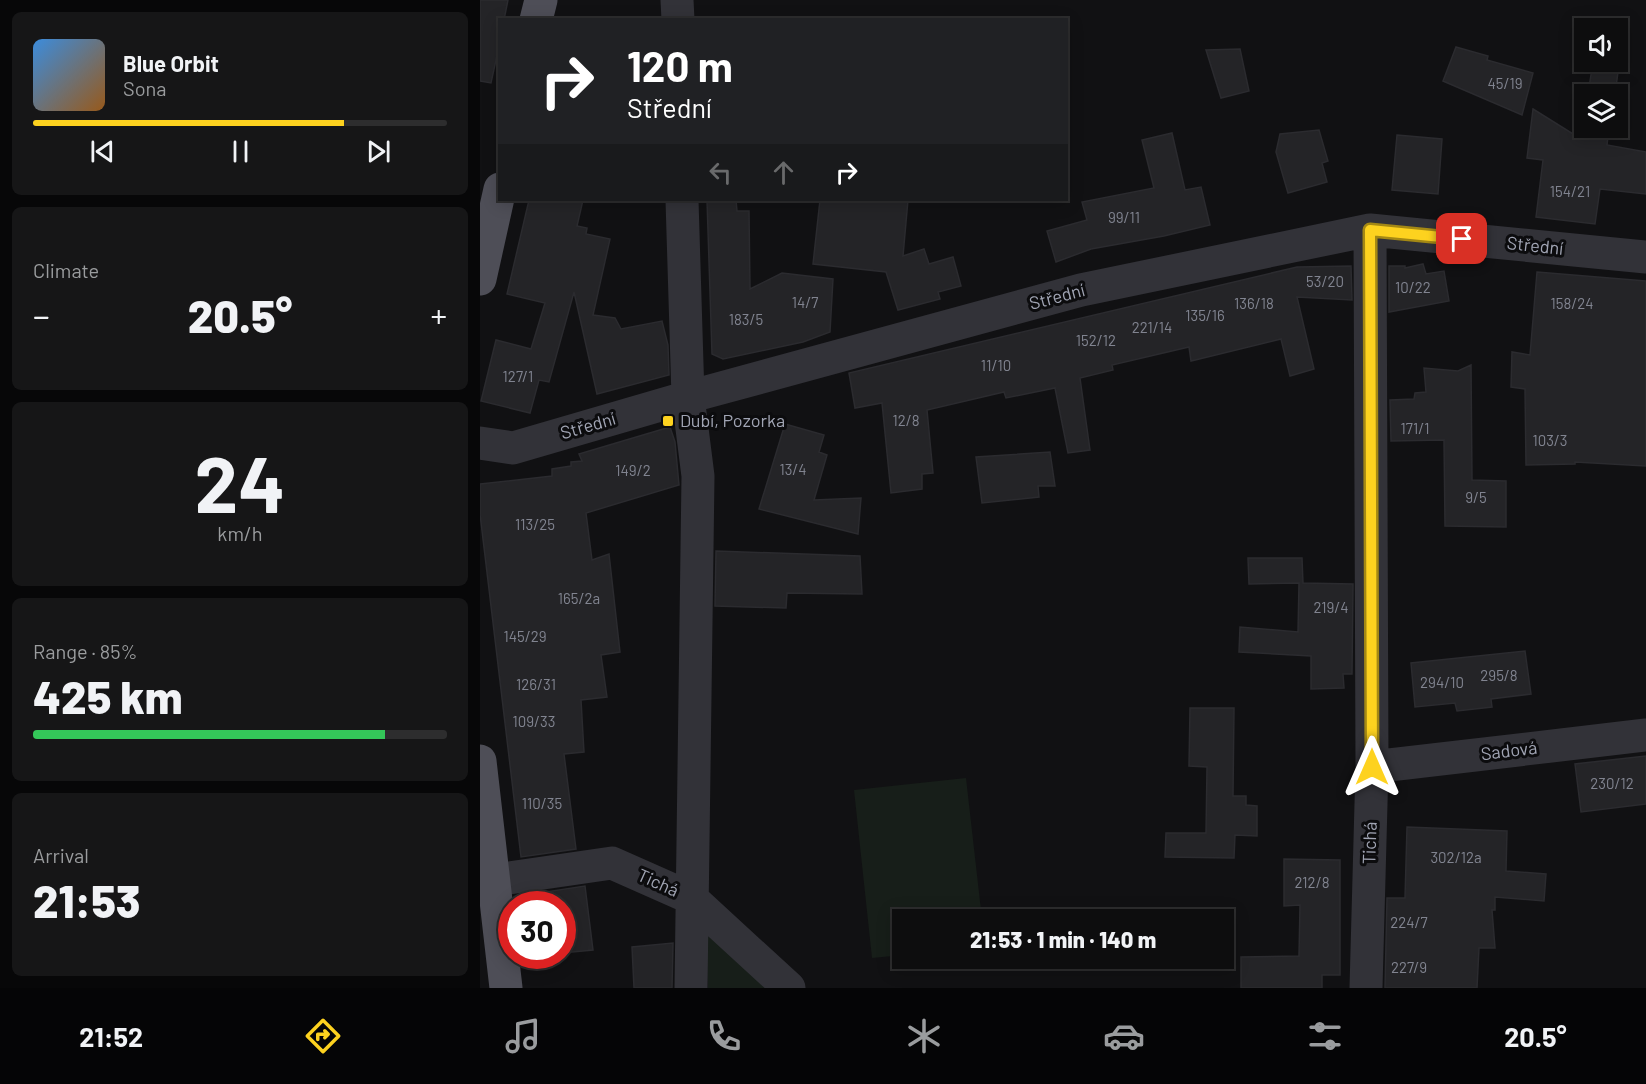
<!DOCTYPE html>
<html lang="en">
<head>
<meta charset="utf-8">
<style>
  :root { --surface:#0d0d0e; --page:#161617; --text:#f1f3f6; --muted:#9a9c9e; --line:#2d2d2e; --accent:#fdd21f }
  body { margin:0; font-family:Barlow,sans-serif; background:var(--page); color:var(--text); height:100vh; display:flex; flex-direction:column; font-size:22px; white-space:nowrap }
  * { box-sizing:border-box; margin:0 }
  p { font-size:20px; color:var(--muted) }
  .icon { flex:none; width:33px; height:33px; fill:none; stroke:currentColor; stroke-width:2; stroke-linecap:round; stroke-linejoin:round }
  .map { position:relative; flex:1; overflow:hidden }
  .side { display:flex; flex-direction:column; gap:12px; padding:12px; background:#070708; width:480px }
  .side>* { flex:none }
  .hud { position:absolute; left:18px; top:18px; width:570px; height:183px; border-radius:0px; box-shadow:0 3px 15px #0003,0 0 0 2px var(--line); background:#202124; color:#fff; overflow:hidden }
  .tools { position:absolute; left:1094px; top:18px; display:grid; gap:12px }
  .tools a { display:grid; place-items:center; width:54px; height:54px; border-radius:0px; background:var(--surface); box-shadow:0 3px 15px #0003,0 0 0 2px var(--line); font-size:30px }
  .speed { position:absolute; left:18px; top:891px; display:flex; gap:12px; font-size:30px; font-weight:700; text-align:center }
  .speed>* { display:grid; place-content:center; width:78px; height:78px; border-radius:50%; background:var(--surface); box-shadow:0 3px 15px #0003,0 0 0 2px var(--line); line-height:1 }
  .speed .limit { border:9px solid #d22; background:#fff; color:#111 }
  .pin { position:absolute; display:grid; place-items:center; width:51px; height:51px; color:#fff; margin:-26px; border-radius:12px; box-shadow:0 3px 9px #0006 }
  .me { position:absolute; width:66px; margin:-33px; rotate:0deg; stroke-linejoin:round; filter:drop-shadow(0 0 4px #0008) }
  .turn { display:flex; align-items:center; gap:21px; height:126px; padding:0 30px; font-size:27px }
  .turn .icon { width:78px; height:78px; stroke-width:2.5 }
  .turn b { display:block; font-size:42px; line-height:51px }
  .lanes { display:flex; align-items:center; height:57px; padding:0 30px; background:#0003; justify-content:center; gap:30px; direction:ltr }
  .lanes .off { opacity:.35 }
  .big { font-size:45px; font-weight:800; line-height:1.1 }
  .side .card { flex:1; display:flex; flex-direction:column; justify-content:center; gap:9px; min-width:0; padding:0 21px; border-radius:9px; background:var(--page) }
  .side .dial { align-items:center; gap:0 }
  .dial b { font-size:78px; line-height:1 }
  .song { display:flex; align-items:center; gap:18px }
  .cover { width:72px; height:72px; border-radius:9px; background:linear-gradient(135deg,hsl(210 70% 55%),hsl(30 70% 35%)) }
  .played { height:6px; border-radius:3px; background:linear-gradient(90deg,var(--accent) 75%,var(--line) 75%) }
  .keys { display:flex; justify-content:space-around; direction:ltr }
  .heat { display:flex; justify-content:space-between; align-items:center; font-size:33px; direction:ltr }
  .charge { height:9px; border-radius:4px; background:linear-gradient(90deg,#34c759 85%,var(--line) 0) }
  .trip { position:absolute; left:412px; top:909px; width:342px; height:60px; border-radius:0px; background:var(--surface); box-shadow:0 3px 15px #0003,0 0 0 2px var(--line); font-weight:800; line-height:60px; text-align:center }
  .tab-bar { display:flex; height:96px; justify-content:space-around; align-items:center; background:#050506; color:var(--muted) }
  .tab-bar .icon { width:42px; height:42px }
  .tab-bar .on { color:var(--accent) }
  .tab-bar b { font-size:27px; color:var(--text) }
  main { display:flex; flex:1; min-height:0 }
  .map>svg:first-child { display:block }
</style>
</head>
<body>
<main>
<section class="side">
<div class="card">
<div class="song"><i class="cover"></i><div><b>Blue Orbit</b><p>Sona</p></div></div>
<div class="played"></div>
<div class="keys"><svg class="icon" aria-label="previous" viewBox="0 0 24 24"><path d="M18 5L8 12l10 7zM5 5v14"/></svg><svg class="icon" aria-label="pause" viewBox="0 0 24 24"><path d="M8 5v14M16 5v14"/></svg><svg class="icon" aria-label="next" viewBox="0 0 24 24"><path d="M6 5l10 7-10 7zM19 5v14"/></svg></div>
</div>
<div class="card"><p>Climate</p>
<div class="heat"><a>−</a><b class="big">20.5°</b><a>+</a></div>
</div>
<div class="card dial"><b>24</b><p>km/h</p></div>
<div class="card"><p>Range · 85%</p><b class="big">425 km</b><div class="charge"></div></div>
<div class="card"><p>Arrival</p><b class="big">21:53</b></div>
</section>
<div class="map">
<svg width="1166" height="988" viewBox="0 0 1166 988">
  <rect width="100%" height="100%" fill="#111113"/>
  <!-- garden -->
  <path fill="#171e19" d="M486,778L502,919L423,920V955L392,958L374,790Z
    M226,931L291,988H228Z"/>
  <!-- building -->
  <path fill="#242427" stroke="#2b2b2f" stroke-width="1.5" d="M0,0H28L24,20H20V42L11,83L0,81Z
    M976,47L1008,56L1007,60L1053,73L1042,115L963,81Z
    M760,49L769,91L741,98L726,50Z
    M1113,62L1139,65L1135,94H1108Z
    M1053,109L1101,139L1104,118V128H1129L1127,145L1166,152V194L1120,189L1115,224L1056,217L1063,160L1047,158Z
    M839,130L848,161L842,163L847,182L808,193L796,152L800,134Z
    M692,133L705,190L721,187L730,225L684,236L611,249L576,262L567,231L607,220L602,202L674,188L662,140Z
    M917,135L962,139L958,194L912,190Z
    M49,200H103L97,226L107,228L106,234L130,239L113,315L135,318L141,329L182,321L188,345L189,375L117,394L94,292L69,382L59,380L50,413L1,401L16,340L51,349L65,303L27,294Z
    M227,200H256L257,211H269L270,289L302,273L353,279L350,332L323,342L243,359L232,354Z
    M340,200H428L423,256L444,249L449,264L473,257L481,286L458,292L460,299L418,310L406,272L333,264Z
    M943,264L946,274L964,271L969,301L909,312V266H925V268Z
    M871,266L872,300L817,297L834,369L810,376L801,339L711,361L709,347L632,365L633,370L600,378L610,450L588,453L575,388L526,398L524,392L447,410L453,473L442,474V489L411,493L402,403L375,408L369,373L817,267Z
    M1057,272L1166,281V466L1095,462V464L1046,465L1045,389L1031,387L1032,352L1050,355Z
    M991,365L992,480L1026,481V527L965,526L964,440L911,441L910,400L934,399L935,393L946,392L944,368L978,371Z
    M305,424L344,435L339,452L347,455L334,500L381,498L378,534L279,509Z
    M190,427L195,442L199,485L106,513L112,560L129,554L140,652L121,655L127,697L101,700L104,752L84,754L96,849L41,857L0,514V484L72,476V469L91,466V462L102,461L99,454Z
    M570,452L575,486H558L559,497L502,503L496,457Z
    M236,551L380,556L382,594L307,593L306,608L235,606Z
    M768,558H822L823,583L873,584L872,674H863L864,688L831,689V656L759,652L760,627L818,632L819,583L769,584Z
    M1045,651L1051,694L1011,699L1012,707L977,711L975,703L935,707L931,663Z
    M710,708H754L753,796H766V805L777,806V836L755,835L754,858L685,857L686,833H726L727,767L709,766Z
    M1166,756V804L1101,812L1095,764Z
    M927,827L1027,831L1026,871L1066,874L1064,901L1015,897V910H1012L1015,948H999L997,988H905L907,898H925Z
    M804,859L860,860V975H842V988H761V957L819,956L820,905L804,906Z
    M105,886L113,950L82,953V904H47L45,895Z
    M193,943L192,988H154L152,947Z"/>
  <g fill="none" stroke-linecap="round" stroke-linejoin="round">
    <!-- street -->
    <path stroke="#323238" stroke-width="33" d="M197,0L198,20
      M202,200L208,397L218,476L211,988
      M0,443L33,448L208,397L601,290L890,230L1166,257
      M892,767L1166,735
      M15,880L132,863L211,898L309,988
      M886,988L892,767L890,230"/>
    <!-- primary -->
    <path stroke="#4e4e57" stroke-width="33" d="M56,20L61,0
      M0,279L20,189
      M0,761L26,988"/>
  </g>
  <g fill="none" stroke-linecap="round" stroke-linejoin="round">
    <!-- route casing -->
    <g stroke="#a48814" stroke-width="15">
      <path id="route" d="M892,767L890,230L982,239"/>
    </g>
    <!-- route -->
    <use href="#route" stroke="#fdd21f" stroke-width="10"/>
  </g>
  <!-- markers -->
  <rect fill="#fdd21f" stroke="#0c0c0e" stroke-width="2" x="182" y="415" width="12" height="12" rx="3"/>
  <g text-anchor="middle" stroke-width="6" stroke-linejoin="round" paint-order="stroke">
    <!-- number labels -->
    <g font-size="15" fill="#818490">
      <text x="1025" y="89">45/19</text>
      <text x="1090" y="197">154/21</text>
      <text x="644" y="223">99/11</text>
      <text x="845" y="287">53/20</text>
      <text x="933" y="293">10/22</text>
      <text x="325" y="308">14/7</text>
      <text x="774" y="309">136/18</text>
      <text x="1092" y="309">158/24</text>
      <text x="725" y="321">135/16</text>
      <text x="266" y="325">183/5</text>
      <text x="672" y="333">221/14</text>
      <text x="616" y="346">152/12</text>
      <text x="516" y="371">11/10</text>
      <text x="38" y="382">127/1</text>
      <text x="426" y="426">12/8</text>
      <text x="935" y="434">171/1</text>
      <text x="1070" y="446">103/3</text>
      <text x="313" y="475">13/4</text>
      <text x="153" y="476">149/2</text>
      <text x="996" y="503">9/5</text>
      <text x="55" y="530">113/25</text>
      <text x="99" y="604">165/2a</text>
      <text x="851" y="613">219/4</text>
      <text x="45" y="642">145/29</text>
      <text x="1019" y="681">295/8</text>
      <text x="962" y="688">294/10</text>
      <text x="56" y="690">126/31</text>
      <text x="54" y="727">109/33</text>
      <text x="1132" y="789">230/12</text>
      <text x="62" y="809">110/35</text>
      <text x="976" y="863">302/12a</text>
      <text x="832" y="888">212/8</text>
      <text x="929" y="928">224/7</text>
      <text x="929" y="973">227/9</text>
    </g>
    <!-- street labels -->
    <g font-size="18" fill="#a1a5b4" stroke="#0c0c0e">
      <text transform="translate(1055 246) rotate(6)" y="6">Střední</text>
      <text transform="translate(577 297) rotate(-15)" y="6">Střední</text>
      <text transform="translate(108 426) rotate(-16)" y="6">Střední</text>
      <text transform="translate(1029 751) rotate(-7)" y="6">Sadová</text>
      <text transform="translate(890 843) rotate(-88)" y="6">Tichá</text>
      <text transform="translate(178 883) rotate(24)" y="6">Tichá</text>
    </g>
    <!-- poi labels -->
    <g font-size="18" fill="#a1a5b4" stroke="#0c0c0e" text-anchor="start">
      <text x="200" y="427">Dubí, Pozorka</text>
    </g>
  </g>
</svg>
<div class="tools">
<a><svg class="icon" aria-label="sound" viewBox="0 0 24 24"><path d="M4 9h4l5-4v14l-5-4H4zM17 9q2 3 0 6"/></svg></a>
<a><svg class="icon" aria-label="layers" viewBox="0 0 24 24"><path d="M12 4l9 5-9 5-9-5zM3 14l9 5 9-5"/></svg></a>
</div>
<div class="speed"><div class="limit">30</div></div>
<div class="pin" style="left:982px;top:239px;background:#d93025"><svg class="icon" aria-label="arrive" viewBox="0 0 24 24"><path d="M6 21V4h12l-3 4 3 4H6"/></svg></div>
<svg class="me" style="left:892px;top:767px" viewBox="-20 -20 40 40"><path d="M0-17L14 15 0 8-14 15z" fill="#fdd21f" stroke="#fff" stroke-width="4"/></svg>
<div class="trip">21:53 · 1 min · 140 m</div>
<div class="hud">
<div class="turn"><svg class="icon" aria-label="right" viewBox="0 0 24 24"><path d="M7 20v-9h11M14 6l5 5-5 5"/></svg><div><b>120 m</b>Střední</div></div>
<div class="lanes"><svg class="icon off" aria-label="left" viewBox="0 0 24 24"><path d="M17 20v-9H6M10 6l-5 5 5 5"/></svg><svg class="icon off" aria-label="ahead" viewBox="0 0 24 24"><path d="M12 20V5M6 11l6-6 6 6"/></svg><svg class="icon" aria-label="right" viewBox="0 0 24 24"><path d="M7 20v-9h11M14 6l5 5-5 5"/></svg></div>
</div>
</div>
</main>
<nav class="tab-bar">
<b>21:52</b>
<svg class="icon on" aria-label="directions" viewBox="0 0 24 24"><path d="M12 3l9 9-9 9-9-9zM9 14v-3h6M13 9l2 2-2 2"/></svg>
<svg class="icon" aria-label="music" viewBox="0 0 24 24"><path d="M9 18V5l10-2v13"/><circle cx="6" cy="18" r="3"/><circle cx="16" cy="16" r="3"/></svg>
<svg class="icon" aria-label="phone" viewBox="0 0 24 24"><path d="M5 4h4l2 5-3 2q2 4 5 5l2-3 5 2v4C11 20 4 13 5 4z"/></svg>
<svg class="icon" aria-label="climate" viewBox="0 0 24 24"><path d="M12 3v18M4 7l16 10M4 17L20 7"/></svg>
<svg class="icon" aria-label="car" viewBox="0 0 24 24"><path d="M5 17H2v-5l4-1 3-4h7l3 4 3 1v5h-3M9 17h6M6 11h13"/><circle cx="7" cy="17" r="2"/><circle cx="17" cy="17" r="2"/></svg>
<svg class="icon" aria-label="filters" viewBox="0 0 24 24"><path d="M4 7h16M4 17h16"/><circle cx="9" cy="7" r="2"/><circle cx="15" cy="17" r="2"/></svg>
<b>20.5°</b>
</nav>
</body>
</html>
